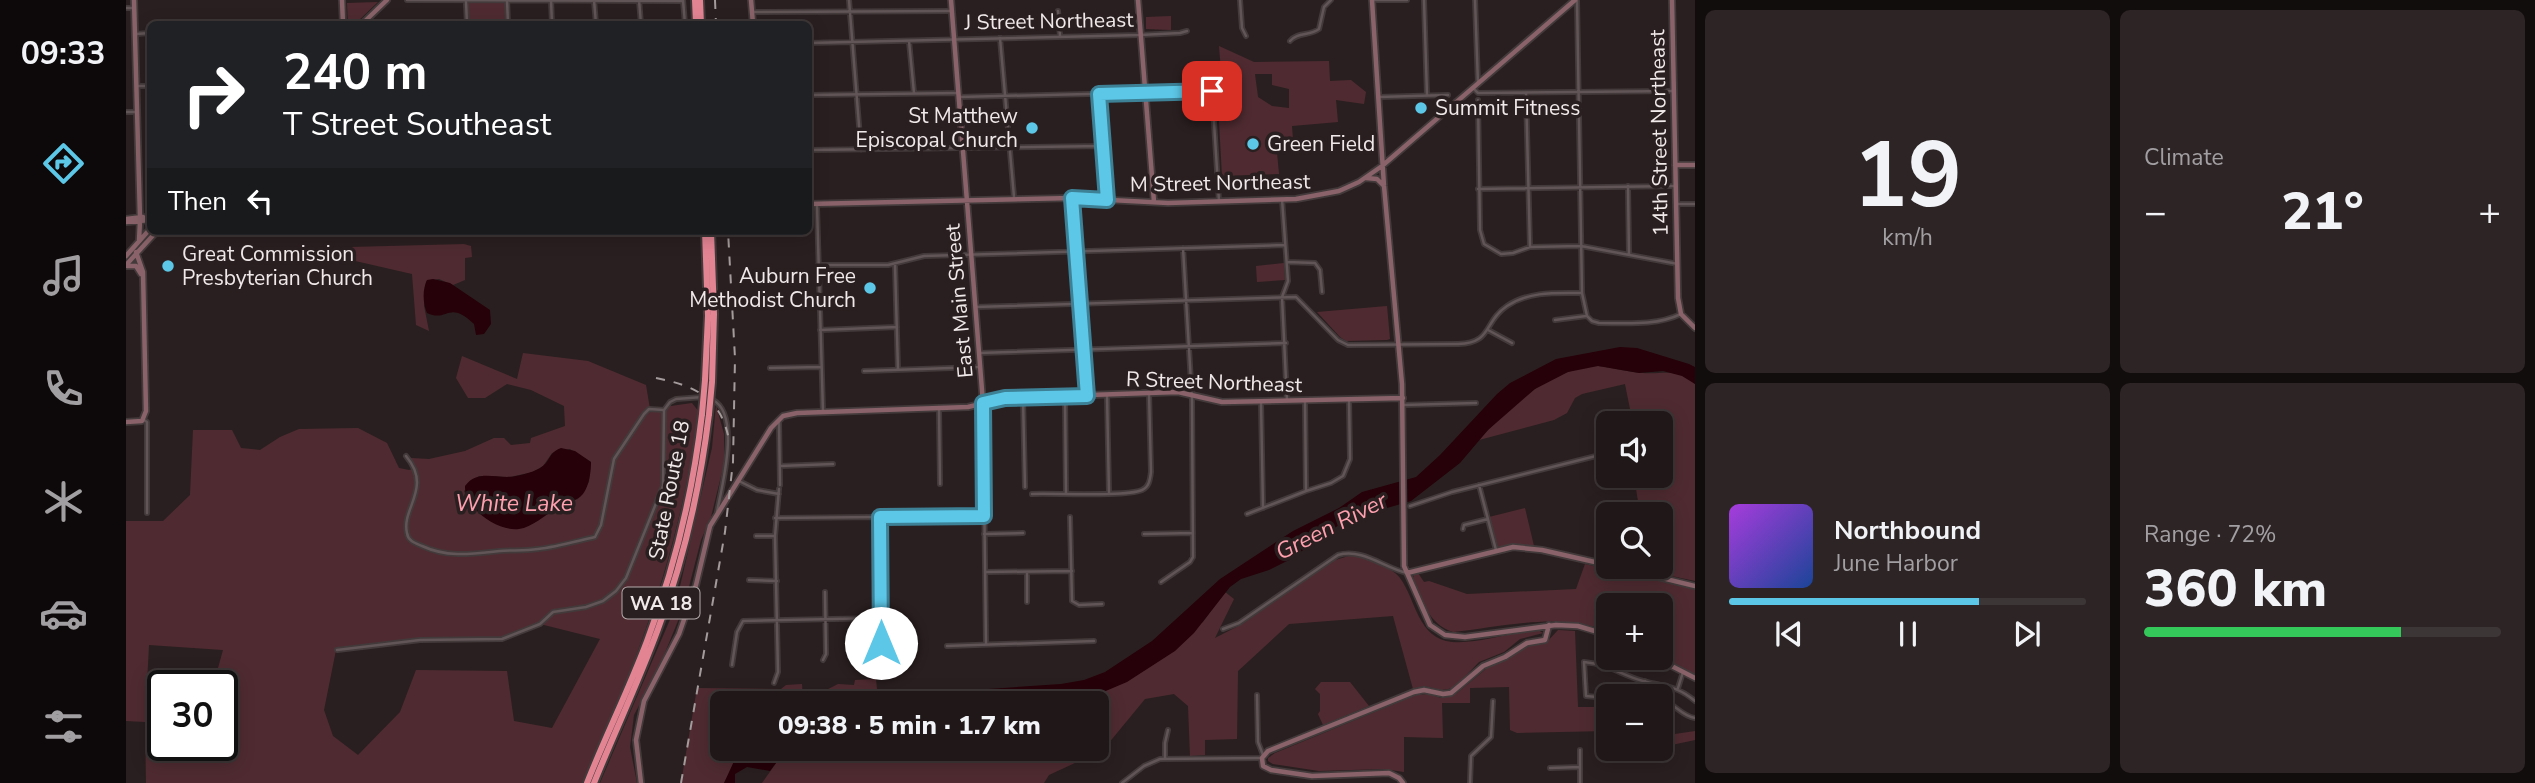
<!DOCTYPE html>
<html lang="en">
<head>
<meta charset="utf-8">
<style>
  :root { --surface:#201718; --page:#2d2425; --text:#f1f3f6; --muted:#a29fa2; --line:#3d3637; --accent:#5cc7e7 }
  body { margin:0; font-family:"Nunito Sans",sans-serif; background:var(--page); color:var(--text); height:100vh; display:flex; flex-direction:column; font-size:26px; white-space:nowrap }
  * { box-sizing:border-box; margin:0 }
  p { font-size:23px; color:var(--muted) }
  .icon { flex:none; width:38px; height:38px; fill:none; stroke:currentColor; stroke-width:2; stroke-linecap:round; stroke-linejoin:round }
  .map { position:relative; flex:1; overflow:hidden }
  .sheet { display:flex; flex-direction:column; gap:10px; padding:10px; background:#120d0d; width:840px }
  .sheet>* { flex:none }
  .guide { position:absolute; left:21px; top:21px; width:665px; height:214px; border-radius:10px; box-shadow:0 4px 18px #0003,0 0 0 2px var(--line); background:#202124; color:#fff; overflow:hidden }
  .buttons { position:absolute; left:1470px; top:411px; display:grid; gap:14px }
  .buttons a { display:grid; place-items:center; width:77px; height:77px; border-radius:10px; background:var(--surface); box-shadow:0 4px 18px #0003,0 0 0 2px var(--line); font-size:35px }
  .speed { position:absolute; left:21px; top:670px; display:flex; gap:14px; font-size:35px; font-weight:700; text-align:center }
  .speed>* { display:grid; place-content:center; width:91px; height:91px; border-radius:50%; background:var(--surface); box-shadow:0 4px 18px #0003,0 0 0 2px var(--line); line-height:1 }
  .speed .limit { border:4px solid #111; border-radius:10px; background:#fff; color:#111 }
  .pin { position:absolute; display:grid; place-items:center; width:60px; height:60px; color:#fff; margin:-30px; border-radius:14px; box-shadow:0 4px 10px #0006 }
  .me { position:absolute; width:77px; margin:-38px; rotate:0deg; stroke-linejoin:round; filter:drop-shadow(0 0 5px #0008) }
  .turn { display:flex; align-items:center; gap:24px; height:147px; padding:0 21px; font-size:32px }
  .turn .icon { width:91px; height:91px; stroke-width:2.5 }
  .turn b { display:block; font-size:49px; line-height:60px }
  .then { display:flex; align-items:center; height:66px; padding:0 21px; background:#0003; gap:14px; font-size:26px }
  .big { font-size:52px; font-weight:800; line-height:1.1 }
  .sheet .card { flex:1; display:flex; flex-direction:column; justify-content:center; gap:10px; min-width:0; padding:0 24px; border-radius:10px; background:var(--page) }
  .sheet .dial { align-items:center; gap:0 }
  .dial b { font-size:91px; line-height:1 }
  .song { display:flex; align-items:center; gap:21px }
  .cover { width:84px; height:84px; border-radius:10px; background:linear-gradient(135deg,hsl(280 70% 55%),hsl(220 70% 35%)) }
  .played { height:7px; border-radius:4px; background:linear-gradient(90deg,var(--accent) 70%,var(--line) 70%) }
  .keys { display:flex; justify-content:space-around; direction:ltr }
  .heat { display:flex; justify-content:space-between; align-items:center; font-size:38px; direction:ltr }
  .charge { height:10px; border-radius:5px; background:linear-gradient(90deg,#34c759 72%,var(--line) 0) }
  .sheet .tiles { flex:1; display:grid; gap:10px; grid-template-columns:repeat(2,1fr) }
  .trip { position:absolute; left:584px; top:691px; width:399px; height:70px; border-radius:10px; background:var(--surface); box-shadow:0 4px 18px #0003,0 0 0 2px var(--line); font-weight:800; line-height:70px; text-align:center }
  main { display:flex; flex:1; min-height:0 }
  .menu { display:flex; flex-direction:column; width:126px; justify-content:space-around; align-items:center; background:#0d090a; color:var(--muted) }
  .menu .icon { width:49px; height:49px }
  .menu .current { color:var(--accent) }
  .menu b { font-size:32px; color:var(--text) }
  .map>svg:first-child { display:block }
</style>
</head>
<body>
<main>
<nav class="menu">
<b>09:33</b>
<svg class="icon current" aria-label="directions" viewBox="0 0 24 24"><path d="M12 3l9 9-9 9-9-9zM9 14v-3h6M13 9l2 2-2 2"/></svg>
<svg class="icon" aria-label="music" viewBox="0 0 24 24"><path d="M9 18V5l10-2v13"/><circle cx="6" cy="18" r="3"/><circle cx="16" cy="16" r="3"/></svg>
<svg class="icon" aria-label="phone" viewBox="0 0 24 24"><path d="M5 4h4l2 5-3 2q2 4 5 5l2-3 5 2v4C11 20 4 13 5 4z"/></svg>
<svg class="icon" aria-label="climate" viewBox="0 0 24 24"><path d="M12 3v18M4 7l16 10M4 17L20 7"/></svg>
<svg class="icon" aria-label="car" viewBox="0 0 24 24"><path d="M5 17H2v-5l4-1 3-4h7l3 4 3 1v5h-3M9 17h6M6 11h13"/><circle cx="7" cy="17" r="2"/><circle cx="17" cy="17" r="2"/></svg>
<svg class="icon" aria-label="filters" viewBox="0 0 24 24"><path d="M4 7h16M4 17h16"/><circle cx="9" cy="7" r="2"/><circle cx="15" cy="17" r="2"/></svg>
</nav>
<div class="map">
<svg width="1569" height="783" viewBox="0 0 1569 783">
  <rect width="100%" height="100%" fill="#2a1f20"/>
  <!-- green -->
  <path fill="#4f2b31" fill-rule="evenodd" d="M381,1L382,24H342V2Z
    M252,2L229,24H222L221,3Z
    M1045,16V30L1020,29V17Z
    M1093,46L1128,62L1203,61L1204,81L1225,80L1240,92L1238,104L1210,100L1212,122L1166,126L1167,140L1150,142L1153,174L1096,176L1091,85L1088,84L1086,72L1095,71ZM1129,74H1146V85L1163,89V108L1146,106L1132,97Z
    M338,244L345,246L346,257L339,258V280L327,285L313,279L300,281L298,306L303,331L290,325L286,274L225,260L224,247Z
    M1158,263L1159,280L1131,282L1130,266Z
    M1261,306L1264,339L1261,340L1220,341L1214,337L1191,312Z
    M397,353L462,361L520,385L524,409L566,403L573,412C562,491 542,569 514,645C497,692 476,737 456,783H20L19,722L0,721V521H37L64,495L67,430H106L115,448L134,450L154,437L173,429L232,428L261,443L273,468L283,470L286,469L285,458L303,459L339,451L368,438H378L385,445L404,443L405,438L439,426L438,406L405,390L381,384L359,398H342L330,378L336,356L391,379ZM444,449L465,462L463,482L452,499C420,507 406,539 371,523C355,516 348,508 339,493L338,491L353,476L384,477L407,472L417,466L426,453ZM414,624L474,639L426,728L388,721L381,671L290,670L274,712L232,755L207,736L198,710L210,650L294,640L376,639ZM23,645L97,650L87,686H96V746H37V713L19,721Z
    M1472,366C1487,368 1502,372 1516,373C1537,375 1551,367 1569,384V581L1503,567H1535V514H1514L1508,476H1535V424L1504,423L1505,414L1499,384L1456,394L1449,398L1441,413L1428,420L1353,440C1383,406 1425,368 1472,366Z
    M590,405L598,434V464L585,517L575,540L558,606L534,665L508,715L504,747L511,783H474L549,608L586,448Z
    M1399,508L1408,546L1372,547L1363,517Z
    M1226,555C1241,558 1265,566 1274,578C1290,600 1292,639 1326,642C1349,644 1383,634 1406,630H1412L1417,633L1394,639L1378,652L1353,662L1328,688L1316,690L1298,686L1287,689L1267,616L1163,624L1112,671L1111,739L1079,740V755L1064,756L1062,706L1048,694L1019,699L977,750L923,775L918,783H636L653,759L666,749H971V704L913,703L944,700L1077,622L1099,592L1108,599L1089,638L1118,623L1206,561Z
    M1459,564L1569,589V674L1535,658V606H1482V632C1437,611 1375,627 1327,632C1302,624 1296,600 1287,578L1288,574L1292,573L1298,582L1303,581L1341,594L1450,589Z
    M1432,630L1449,631L1452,707H1482V731L1391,733L1384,730L1383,687L1344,688V703H1316L1317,738L1278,737V772L1258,769L1193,771L1147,764L1142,761V758L1149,753L1290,695L1302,694L1315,698L1331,693L1361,668L1405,645L1421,642Z
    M750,679L751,689H760L758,703L597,704V749H643L632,755L613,756L598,783H555L571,688L655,689L660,685L676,684L677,702L712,684L728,685L729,680Z
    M1195,682H1224L1243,706L1197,725L1192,714L1194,711V694L1189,689Z
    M1535,708H1544L1542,735L1569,731V740L1541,746L1535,745Z"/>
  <!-- water -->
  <path fill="#260109" d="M307,279L324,283L364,310L365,324L358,334L350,335L348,324C322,299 322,323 301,313C297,304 296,290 301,280Z
    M1494,347L1511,348L1563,364L1569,367V384L1556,376L1537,371L1513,373L1472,366L1442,372L1409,389L1362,430L1334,463L1285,501L1220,520L1163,560L1143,570L1115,579L1104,587L1068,633L1049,651L1001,682L975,693L911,703L808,704L818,696L833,691L935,684L958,680L979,672L1026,641L1094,579L1167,531L1213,508L1236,492L1290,477L1314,455L1371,394L1384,383L1430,359Z
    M435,448L449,451L465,462C465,472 463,490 454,497C449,501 441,502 435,505C422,512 408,527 393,529C372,532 338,508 339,486C352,468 372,480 390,476C400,474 413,471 420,463C425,456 426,451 435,448Z
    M643,749H694L653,759L644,771L621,767L609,774V783H598L609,759L632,755Z"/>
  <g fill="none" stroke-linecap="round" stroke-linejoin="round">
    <!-- street casing -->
    <g stroke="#433a3b" stroke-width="6">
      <path id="street" d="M281,0L557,1
        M381,0L382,24
        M425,0L426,24
        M468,0L470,24
        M513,0L515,24
        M557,0L559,24
        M723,0L735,150
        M1114,0L1116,28L1120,36
        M1248,0H1281
        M1298,0L1301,95
        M1349,0L1352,84
        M1451,0L1456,293L1461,316
        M340,2L341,24
        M0,8H8
        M932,11L934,36
        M627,12L826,11
        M10,34L24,33
        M874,38L888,197
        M783,41L788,93
        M1164,41C1171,32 1184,36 1193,29L1198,7L1205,0
        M682,43L1014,35L1054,33L1061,31
        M10,86H24
        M1347,88L1352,93L1548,91
        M1400,93L1404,247
        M682,95L833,93
        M973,95L981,200
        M833,97L1086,91L1093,201
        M1253,97L1322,95
        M1352,100L1354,230L1358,244L1375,254L1387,253L1404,247L1455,246L1552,264
        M0,112H11
        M682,150L977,146
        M1502,186L1503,255
        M1352,189L1548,186
        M1156,199L1162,281L1156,297L1161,401
        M946,200L961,396
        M1550,204H1569
        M691,206L697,412
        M1161,262L1189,263L1194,270L1196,292
        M692,265H762L798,256L1159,245
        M769,265L772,370
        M849,307L1170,297L1212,340L1222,345L1332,344C1367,343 1357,322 1381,306C1403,291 1431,293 1456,293
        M1461,316L1466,321L1473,323C1500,323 1530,326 1555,314
        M1429,320L1460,316
        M694,330L771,327
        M1362,330L1386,343
        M853,353L1160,343
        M644,368L695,367
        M738,371L854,367
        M981,395L983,493
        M939,397L940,493
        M897,398L899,487
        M587,400C615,415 596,486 591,512
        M1179,401L1180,491
        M1135,402L1137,508
        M857,405L860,643
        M1277,405L1350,403
        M813,408L814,484
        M18,420L21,422V513
        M653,421L654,485
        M280,456C307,488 275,508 281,533C282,541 289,543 296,546C322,558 346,554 374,551C387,550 399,551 412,549C431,547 451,541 469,537L475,525L488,459L518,414L523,409L538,410
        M654,466L707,464
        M613,481L631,490L653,494
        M1353,485L1370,550
        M906,494C927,493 1000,497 1016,490C1023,487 1024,480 1025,472L1023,393
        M1284,506L1326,492L1482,453
        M1121,514L1180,491L1205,483L1217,476L1224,459L1223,399
        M754,517L755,673
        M944,517L946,601L953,605L976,604
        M649,518L858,516
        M1337,529L1338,525L1362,519
        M858,534L897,533
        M1018,534L1067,533
        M630,536H649
        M859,572L946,571
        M901,572V602
        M623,580L651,581
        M1035,582L1064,562L1067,557L1066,399L1057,248
        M1097,629L1113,623L1212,555C1237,548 1258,568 1281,573
        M821,646L968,641
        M211,650L294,640L376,639L414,624L427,612L460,607L477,601L490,591L500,578L537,486L538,410L544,402L550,399L577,397
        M697,660L700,654L699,592
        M606,665L611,632L617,621L755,618
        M1519,681L1521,696
        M648,683L652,672L649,536L653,489
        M1552,688L1557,672
        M1131,695L1132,742L1137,755
        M1482,698L1460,696L1458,662C1483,664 1495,675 1517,681C1539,687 1550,685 1569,701
        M1535,700C1549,703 1555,716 1569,718
        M1454,750V783
        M1039,758V743L1042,730
        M1424,768L1454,767
        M996,783L1018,766L1034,759L1136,758
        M1344,783L1345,756L1365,737L1367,701"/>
    </g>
    <!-- secondary casing -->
    <g stroke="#433a3b" stroke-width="8">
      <path id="secondary" d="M8,0L14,218
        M216,0L217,24
        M625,0L627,24
        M825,0L857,403
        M1012,0L1028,202
        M1246,0L1258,186L1276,384L1278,566L1304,625L1319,635L1339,637L1430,625L1452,626L1482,635
        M1546,0L1552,298L1555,314L1569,328
        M236,24L261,0
        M1549,165H1569
        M1240,178L1251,179L1257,185
        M682,204L946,198L1042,203L1170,199L1213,191L1233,182L1256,166L1449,0
        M0,219L17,217
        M0,222L24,220
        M13,241L14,221
        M0,256L24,229
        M0,265L31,231
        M1,266H10L15,274
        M0,422L16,421L20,411L17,272L10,252
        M1491,567L1569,586
        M1281,573L1387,547L1416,550L1482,565
        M1530,658L1569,678
        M515,783L510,740L518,701L553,634L570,585L584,526L645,428L657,416L671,413L842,407L879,398L1052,392L1096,402L1277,398
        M1277,783L1273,778L1263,773L1186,776L1145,770L1137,766L1136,758L1142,751L1288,692L1298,690L1317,694L1325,693L1357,666L1379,657L1401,643L1419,640L1423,625"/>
    </g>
    <!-- highway casing -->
    <g stroke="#433a3b" stroke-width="10">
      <path id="highway" d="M569,0L570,24
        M574,0L575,24
        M579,231L582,316L579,380
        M585,231L588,314L586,382
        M461,783C480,735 503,689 521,641C549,567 567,492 576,414
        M468,783C489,731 513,681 532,629C558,560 574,488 583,414"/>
    </g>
    <!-- street -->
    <use href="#street" stroke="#625557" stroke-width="2.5"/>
    <!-- secondary -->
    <use href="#secondary" stroke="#896369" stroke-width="4.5"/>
    <!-- highway -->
    <use href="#highway" stroke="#e38493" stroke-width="6"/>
    <!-- rail -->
    <path stroke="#a49c9c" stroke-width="2" stroke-dasharray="9 9" stroke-linecap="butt" d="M589,0L590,24
      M530,378C570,386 595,398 603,440
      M555,783L599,532L607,462L609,358L602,231"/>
    <!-- highway-bridge casing -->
    <g stroke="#433a3b" stroke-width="10" stroke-linecap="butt">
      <path id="highway-bridge" d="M576,414L579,380
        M583,414L586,382"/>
    </g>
    <!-- highway-bridge -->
    <use href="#highway-bridge" stroke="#e38493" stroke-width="6"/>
  </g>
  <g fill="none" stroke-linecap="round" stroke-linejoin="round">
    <!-- route casing -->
    <g stroke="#3c8196" stroke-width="18">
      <path id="route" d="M755,643L754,517L858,516L857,403L879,398L961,396L946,198L981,200L973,94L1086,91"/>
    </g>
    <!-- route -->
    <use href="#route" stroke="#5cc7e7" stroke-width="12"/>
  </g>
  <!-- markers -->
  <g fill="#5cc7e7" stroke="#2a1f20" stroke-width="2.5">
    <circle cx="1295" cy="108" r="7"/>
    <circle cx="906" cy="128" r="7"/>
    <circle cx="1127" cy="144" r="7"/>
    <circle cx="42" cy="266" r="7"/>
    <circle cx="744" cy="288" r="7"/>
  </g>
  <g text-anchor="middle" stroke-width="7" stroke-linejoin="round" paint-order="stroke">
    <!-- shield labels -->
    <rect fill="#2a1f20" stroke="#b5acad" stroke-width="2" x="496.5" y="587.5" width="77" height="31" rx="5"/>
    <g font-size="19" font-weight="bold" fill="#f0e9e9">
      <text x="535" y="610">WA 18</text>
    </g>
    <!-- street labels -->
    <g font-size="21" fill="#f0e9e9" stroke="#2a1f20">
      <text transform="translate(923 21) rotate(-1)" y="7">J Street Northeast</text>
      <text transform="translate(1533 133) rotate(-91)" y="7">14th Street Northeast</text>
      <text transform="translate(1094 183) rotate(-1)" y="7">M Street Northeast</text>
      <text transform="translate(833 301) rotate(-95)" y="7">East Main Street</text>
      <text transform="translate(1088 382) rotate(2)" y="7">R Street Northeast</text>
      <text transform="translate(543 490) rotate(-79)" y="7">State Route 18</text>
    </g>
    <!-- poi labels -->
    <g font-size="21" fill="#f0e9e9" stroke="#2a1f20" text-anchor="start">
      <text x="1309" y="115">Summit Fitness</text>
      <text x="892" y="123" text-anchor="end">St Matthew<tspan x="892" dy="24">Episcopal Church</tspan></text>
      <text x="1141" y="151">Green Field</text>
      <text x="56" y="261">Great Commission<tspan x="56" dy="24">Presbyterian Church</tspan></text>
      <text x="730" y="283" text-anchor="end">Auburn Free<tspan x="730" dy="24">Methodist Church</tspan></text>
    </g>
    <!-- water labels -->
    <g font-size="23" font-style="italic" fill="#fea0ae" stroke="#2a1f20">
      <text x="388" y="511">White Lake</text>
      <text transform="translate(1205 526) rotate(-27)" y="8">Green River</text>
    </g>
  </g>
</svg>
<div class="buttons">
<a><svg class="icon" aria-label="sound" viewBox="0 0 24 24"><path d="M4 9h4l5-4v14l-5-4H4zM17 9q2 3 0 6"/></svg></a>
<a><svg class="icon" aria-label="search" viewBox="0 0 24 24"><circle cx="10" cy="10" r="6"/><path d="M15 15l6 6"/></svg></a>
<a>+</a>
<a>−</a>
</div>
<div class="speed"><div class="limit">30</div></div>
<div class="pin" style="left:1086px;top:91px;background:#d93025"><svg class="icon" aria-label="arrive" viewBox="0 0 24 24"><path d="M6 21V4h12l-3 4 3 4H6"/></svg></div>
<svg class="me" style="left:755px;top:643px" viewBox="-20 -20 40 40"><circle r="19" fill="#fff"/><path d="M0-13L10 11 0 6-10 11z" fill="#5cc7e7"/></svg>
<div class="trip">09:38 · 5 min · 1.7 km</div>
<div class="guide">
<div class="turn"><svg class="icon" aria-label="right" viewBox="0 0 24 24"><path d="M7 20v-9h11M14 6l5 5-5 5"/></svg><div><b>240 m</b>T Street Southeast</div></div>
<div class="then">Then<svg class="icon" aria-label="left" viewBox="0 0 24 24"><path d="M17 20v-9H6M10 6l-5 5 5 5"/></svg></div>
</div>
</div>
<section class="sheet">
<div class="tiles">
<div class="card dial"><b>19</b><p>km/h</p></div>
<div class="card"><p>Climate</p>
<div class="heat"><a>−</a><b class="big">21°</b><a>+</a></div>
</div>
<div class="card">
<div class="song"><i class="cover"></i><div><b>Northbound</b><p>June Harbor</p></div></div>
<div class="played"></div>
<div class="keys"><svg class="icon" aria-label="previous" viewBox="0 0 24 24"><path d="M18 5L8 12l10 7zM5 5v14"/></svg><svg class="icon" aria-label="pause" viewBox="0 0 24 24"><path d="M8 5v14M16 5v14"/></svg><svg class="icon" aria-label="next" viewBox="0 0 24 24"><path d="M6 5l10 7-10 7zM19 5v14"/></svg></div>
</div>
<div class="card"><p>Range · 72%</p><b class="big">360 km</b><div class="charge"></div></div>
</div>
</section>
</main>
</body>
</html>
